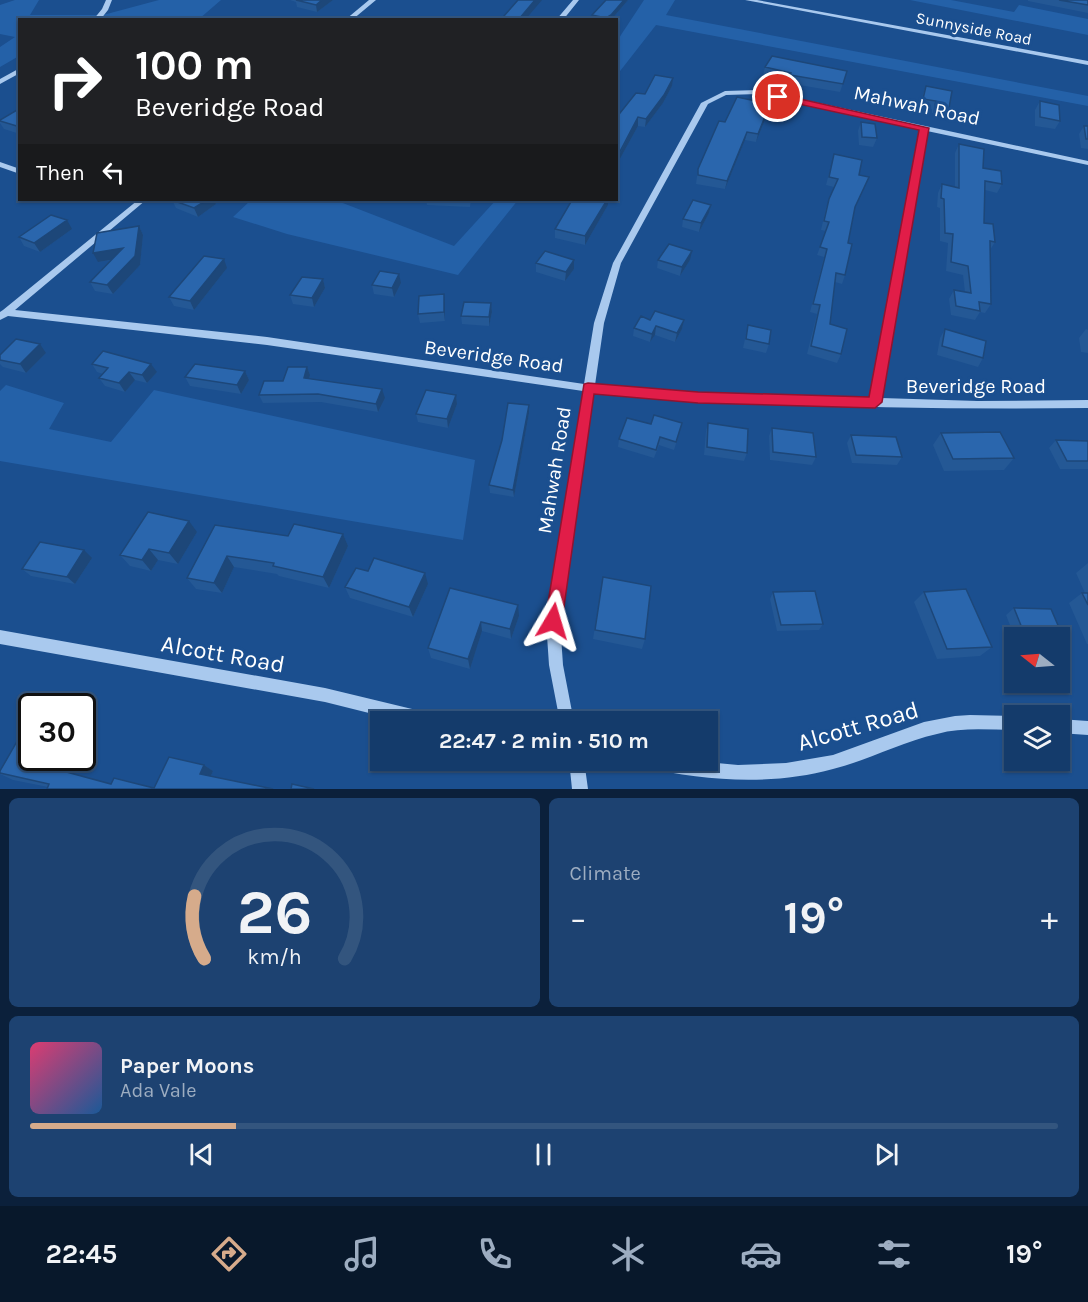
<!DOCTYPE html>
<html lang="en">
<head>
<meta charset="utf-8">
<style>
  :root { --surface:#143b6b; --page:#1d4271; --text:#f1f3f6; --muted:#9dadc1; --line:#33557e; --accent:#d6ab8b }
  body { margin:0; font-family:Karla,sans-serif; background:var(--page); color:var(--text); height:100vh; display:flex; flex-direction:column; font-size:22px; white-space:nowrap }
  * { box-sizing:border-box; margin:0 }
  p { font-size:20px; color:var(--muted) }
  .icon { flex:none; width:33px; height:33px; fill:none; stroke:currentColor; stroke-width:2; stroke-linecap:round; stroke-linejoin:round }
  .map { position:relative; height:789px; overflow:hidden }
  .drawer { display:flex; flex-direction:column; gap:9px; padding:9px; background:#0b203b; flex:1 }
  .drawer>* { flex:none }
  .top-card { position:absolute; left:18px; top:18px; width:600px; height:183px; border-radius:0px; box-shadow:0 2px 4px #0004,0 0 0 2px var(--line); background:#202124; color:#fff; overflow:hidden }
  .needle { width:39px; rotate:287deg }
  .fabs { position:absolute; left:1004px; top:627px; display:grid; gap:12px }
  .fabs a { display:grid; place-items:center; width:66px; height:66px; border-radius:0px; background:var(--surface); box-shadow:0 2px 4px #0004,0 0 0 2px var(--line); font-size:30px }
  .speed { position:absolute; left:18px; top:693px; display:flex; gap:12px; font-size:30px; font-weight:700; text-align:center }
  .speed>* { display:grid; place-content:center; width:78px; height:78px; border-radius:50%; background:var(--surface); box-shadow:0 2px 4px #0004,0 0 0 2px var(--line); line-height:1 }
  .speed .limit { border:3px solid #111; border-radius:9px; background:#fff; color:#111 }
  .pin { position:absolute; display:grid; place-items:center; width:51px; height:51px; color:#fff; margin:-26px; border:3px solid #fff; border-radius:50%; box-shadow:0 2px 6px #0007 }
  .me { position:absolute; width:66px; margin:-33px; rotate:7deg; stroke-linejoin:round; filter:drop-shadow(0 0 4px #0008) }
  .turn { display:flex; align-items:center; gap:21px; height:126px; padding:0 18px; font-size:27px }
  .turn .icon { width:78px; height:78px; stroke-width:2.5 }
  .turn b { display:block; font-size:42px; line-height:51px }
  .then { display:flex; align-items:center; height:57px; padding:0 18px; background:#0003; gap:12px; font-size:22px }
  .big { font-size:45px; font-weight:700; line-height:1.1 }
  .drawer .widget { flex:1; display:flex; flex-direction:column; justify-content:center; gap:9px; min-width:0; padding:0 21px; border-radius:9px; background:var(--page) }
  .drawer .dial { align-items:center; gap:0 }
  .dial svg { height:156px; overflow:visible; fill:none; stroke:var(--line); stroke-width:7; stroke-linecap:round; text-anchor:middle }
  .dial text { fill:var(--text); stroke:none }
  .song { display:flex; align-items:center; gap:18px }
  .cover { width:72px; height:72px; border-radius:9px; background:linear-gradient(135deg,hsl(340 70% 55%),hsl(210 70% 35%)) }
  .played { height:6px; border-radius:3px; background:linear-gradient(90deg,var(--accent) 20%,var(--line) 20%) }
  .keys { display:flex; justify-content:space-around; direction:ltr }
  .heat { display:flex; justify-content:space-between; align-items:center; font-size:33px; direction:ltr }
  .drawer .tiles { flex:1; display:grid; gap:9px; grid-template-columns:1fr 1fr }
  .widget:last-child { grid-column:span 2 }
  .trip { position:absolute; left:370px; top:711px; width:348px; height:60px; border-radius:0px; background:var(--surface); box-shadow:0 2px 4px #0004,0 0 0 2px var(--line); font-weight:700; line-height:60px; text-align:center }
  .tab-bar { display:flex; height:96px; justify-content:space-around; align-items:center; background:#08182b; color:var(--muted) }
  .tab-bar .icon { width:42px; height:42px }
  .tab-bar .selected { color:var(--accent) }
  .tab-bar b { font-size:27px; color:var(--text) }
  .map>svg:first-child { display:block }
</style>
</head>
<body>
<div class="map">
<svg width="1088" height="789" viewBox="0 0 1088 789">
  <rect width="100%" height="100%" fill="#1b4f8f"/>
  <!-- green -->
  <path fill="#2461a8" d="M15,0H39L30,15H103L159,0H221L199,19L20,20L19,56L0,67V47L15,37L0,34V5Z
    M644,0H675L666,15L1088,96V106L656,25L617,75V41Z
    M910,0H951L1014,12L1019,5L1088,19V35Z
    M251,200H335L454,246L496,200H518L458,275L287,234L233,217Z
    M6,385L64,403L49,429L111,442L154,390L475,460L463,540L0,461V391Z"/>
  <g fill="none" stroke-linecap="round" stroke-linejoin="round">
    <!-- minor -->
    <path fill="#a9c9ee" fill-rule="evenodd" d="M106,0H112L108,10L100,20H93L102,9Z
      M369,0H376L352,20H345Z
      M573,0H579L563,20H556Z
      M745,0H757L1088,61V65Z
      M20,68V73L0,84V79Z
      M758,90L1088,161V165L927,131L881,398L978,401L1088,400V408C923,410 758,406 594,392L560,621L563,665L574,722H560L549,665L546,621L583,391L267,345L8,316L0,320V312L3,310L138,200H146L15,310L267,337L584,384L594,323L613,263L701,103L725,91ZM758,94L920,129L870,398L698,393L595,385L604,323L621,263L708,104L726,95Z
      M0,162L20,169V174L0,167Z
      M0,630L325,688L437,715L442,717L444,722H405L325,702L0,644Z
      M970,715L1014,716V730C988,730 962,727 937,734C901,742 869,760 833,769C771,786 705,781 643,767L638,765L636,760H685L738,765L786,763L833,755L924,722L955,716Z
      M1059,719L1088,721V735L1059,733Z
      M569,760H584L588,789H572Z"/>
  </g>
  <!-- wall -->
  <path fill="#245895" d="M290,0H333L317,12L297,7L296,2Z
    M606,0H628L611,20H591L592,15Z
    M1028,0H1088V13L1028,1Z
    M504,16L525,20H504Z
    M765,67L847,71L840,92L788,83V81L763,75Z
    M672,86L663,103L645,127L638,126L616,166V118L645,94Z
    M926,86L949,108L946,116L932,113V109L920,107L923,94Z
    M1040,101L1060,121L1055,129L1035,126V110Z
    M20,110V134L4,129L0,123V120Z
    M768,112L756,142L745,140L725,189L696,184L698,169L725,122Z
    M861,122L877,138L873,147L859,145L858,131Z
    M1084,126H1088V149L1081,148L1079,134Z
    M959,144L983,168L1002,184L997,193L985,190L984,223L995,242L990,250L991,304L985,313L980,312L975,320L951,315L949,299L954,290L965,292L963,275L946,271L948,243L940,241V208L937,207L938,193L942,184L955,187V153Z
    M834,154L859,175L865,185L854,209L848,243L845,275L842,284L835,282L830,324L841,354L837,363L807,354L817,314L810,312L824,257L817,255L826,231L821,230L826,208L834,187L826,185Z
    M172,200H214L216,204L198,217L176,208Z
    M426,200H471L470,207L427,205Z
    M572,200H608V205L585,245L555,238V229Z
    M711,205L709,213L699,232L682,227L683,219Z
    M139,226L143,235L140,265L113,294L95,291L90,282L112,260L98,262Z
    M72,229L40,252L24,246L19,237Z
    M574,260V269L565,281L536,272V263Z
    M658,260H690L680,276L657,268Z
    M227,268L194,310L174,306L169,297Z
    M323,279L325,288L314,307L293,304L290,295Z
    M401,283L394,297L374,294L372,285Z
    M444,294L445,321L420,323L418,314Z
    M491,303L492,312L489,326L462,324L461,316Z
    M650,320H684L682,329L675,342L655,335L650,342L633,336L634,328Z
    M748,325L769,344L766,353L743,348Z
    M945,329L983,358L978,367L937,355L940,338Z
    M1086,329L1088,330V353L1081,352L1079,338Z
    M46,353L26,373L3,367L0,364V355Z
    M92,364L157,372L147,383L135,380L125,392L105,386L99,378L103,374L97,372Z
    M307,367L310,375L309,379L385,398L378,412L321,402L263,403L259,395Z
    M245,371L249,380L241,394L190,386L185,377Z
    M456,395L457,404L448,428L418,422L416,414Z
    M529,405V413L514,497L490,493L489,485L502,440Z
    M708,423L747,453L744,461L704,455L706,431Z
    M651,424L680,431L674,450L659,445L654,458L618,447L619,439Z
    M772,428L816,457L812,465L770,460L769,436Z
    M941,433L1014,458L1004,470L944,471L933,445Z
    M851,435L902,457L897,465L852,463L847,443Z
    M1056,440L1088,441V469H1060L1049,448Z
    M215,525L288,536L343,534L348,546L329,588L279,576L277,574L234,567L222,593L196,589L187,578Z
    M197,532L178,564L158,560L151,571L130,566L120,555Z
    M92,558L75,584L31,576L22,569Z
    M1088,563V644H1087L1069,603L1082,593H1085L1076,573Z
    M368,571L428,584L413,617L350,598L345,587Z
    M603,577L645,639L642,649L593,639Z
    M450,588L519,616L511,639L482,631L470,669L431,658L428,648Z
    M773,592L823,624L819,630L777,631L770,599Z
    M924,592L992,647L980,656L937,659L914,602Z
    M1014,608L1051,609L1066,644L1059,649V638H1015L1006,615Z
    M32,758H82L73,774L111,784L154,788L204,765L213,771L211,776L273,789L48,787L13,780L0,774Z"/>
  <!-- shaded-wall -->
  <path fill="#1d4779" d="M322,0H333L317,12L316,5Z
    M535,0H542L525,20H519Z
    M624,0H628L611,20H606V18Z
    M673,78L672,86L663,103L645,127L646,119Z
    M770,104L768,112L756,142L758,134Z
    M638,117V126L616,166L617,159Z
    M747,132L745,140L725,189L727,181Z
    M207,200H214L216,204L198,217L194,208Z
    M607,200H608V205L585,245V236Z
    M711,205L709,213L699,232L701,223Z
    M67,220L72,229L40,252L34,243Z
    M139,226L143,235L140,265L113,294L107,285Z
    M123,248L128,257L98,262L93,253Z
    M692,251L690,260L680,276L682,267Z
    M224,259L227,268L194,310L190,301Z
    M574,260V269L565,281L566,272Z
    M399,274L401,283L394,297L392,288Z
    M323,279L325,288L314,307L312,298Z
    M444,294L445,303V321L444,312Z
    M491,303L492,312L489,326V317Z
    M684,320L682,329L675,342L677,333Z
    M656,326L655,335L650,342L652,334Z
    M40,344L46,353L26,373L20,364Z
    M151,364L157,372L147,383L142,375Z
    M307,367L310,375L307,387L304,378Z
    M245,371L249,380L241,394L237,385Z
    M129,372L135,380L125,392L119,383Z
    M382,389L385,398L378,412L376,404Z
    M456,395L457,404L448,428L447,419Z
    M529,405V413L514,497L513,490Z
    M189,521L197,532L178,564L169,553Z
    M343,534L348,546L329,588L323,577Z
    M149,549L158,560L151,571L142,560Z
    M84,550L92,558L75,584L67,577Z
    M227,556L234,567L222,593L214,583Z
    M425,573L428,584L413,617L409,607Z
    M518,605L519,616L511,639L510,629Z
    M481,622L482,631L470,669L468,659Z
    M65,758H82L72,776L59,770Z
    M204,765L213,771L209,780L200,774Z"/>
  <!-- building -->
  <path fill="#2a66ad" stroke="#1d4779" stroke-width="1.5" d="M296,0H322L316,5Z
    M518,0H535L519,19L504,16Z
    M606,0H624L611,15L606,18L592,15Z
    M1059,0H1088V5Z
    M772,56L847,71L843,84L790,75L791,73L765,67Z
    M655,75L673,78L664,95L646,119L638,117L616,159V118L636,93L645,94Z
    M926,86L952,91L949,108L935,105L936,101L923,99Z
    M737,97L770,104L758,134L747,132L727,181L698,175V169L719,121L725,122Z
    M1040,101L1059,105L1060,121L1040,117Z
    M17,110H20V127L0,121V120Z
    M861,122L875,124L877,138L862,137Z
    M1084,126H1088V139H1086Z
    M959,144L984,149L983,168L1001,171L1002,184L985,181L984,223L993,224L995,242L990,241L991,304L979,302L980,311L956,306L954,290L971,293L968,266L951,262L953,234L945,233L944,199L941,198L942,184L959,188Z
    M834,154L862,160L859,175L869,177L855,207L848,243L852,244L845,275L836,273L830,324L847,329L841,354L811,346L820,305L813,304L827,249L820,247L829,222L824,221L829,199L838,179L829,177Z
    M172,200H207L194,208Z
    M572,200H607L585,236L555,229Z
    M693,200L711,205L701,223L683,219Z
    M51,215L67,220L34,243L19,237Z
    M139,226L135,256L107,285L90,282L123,248L93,253L97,233Z
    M669,244L692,251L682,267L658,260Z
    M545,251L574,260L566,272L536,263Z
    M204,256L224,259L190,301L169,297Z
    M380,271L399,274L392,288L372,285Z
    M302,277L323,279L312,298L290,295Z
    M444,294V312L418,314L419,296Z
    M464,302L491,303L489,317L461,316Z
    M655,311L684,320L677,333L656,326L652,334L634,328L641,316L650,320Z
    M748,325L771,330L769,344L746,339Z
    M945,329L986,341L983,358L942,346Z
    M16,339L40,344L20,364L0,360V355Z
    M103,351L151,364L142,375L129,372L119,383L99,378L108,368L92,364Z
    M195,364L245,371L237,385L185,377Z
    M288,367H307L304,378L382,389L376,404L318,394L259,395L264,381H283Z
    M426,390L456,395L447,419L416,414Z
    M508,403L529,405L513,490L489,485L502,440Z
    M654,415L682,423L676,442L660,437L656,450L619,439L627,418L651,424Z
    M708,423L748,429L747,453L707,447Z
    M772,428L813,433L816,457L773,452Z
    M1000,432L1014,458L953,459L941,433Z
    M851,435L896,437L902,457L856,455Z
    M1056,440L1088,441V461H1067Z
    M148,512L189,521L169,553L149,549L142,560L120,555Z
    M294,524L343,534L323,577L273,566L274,563L227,556L214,583L187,578L215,525L288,536Z
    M40,542L84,550L67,577L22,569Z
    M374,558L425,573L409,607L345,587L356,568L368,571Z
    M603,577L651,586L645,639L595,630Z
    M450,588L518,605L510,629L481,622L468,659L428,648Z
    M966,589L992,647L947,649L924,592Z
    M815,591L823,624L781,625L773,592Z
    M1082,593H1088V605Z
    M1014,608L1051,609L1066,644H1059V638H1026Z
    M23,731L32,733V758H65L59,770L111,784L114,778L154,788L169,757L204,765L200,774L273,789H47L49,784L0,773V771Z
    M292,784L314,789H291Z"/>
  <!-- route -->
  <path fill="#e11d48" stroke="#92132f" stroke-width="1.5" d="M778,94L929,128L882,402L875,408L698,403L594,394L562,621L559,627L553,629L547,627L545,621L584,384L588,383L698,392L869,397L919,130L775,99V95Z"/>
  <g text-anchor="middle" stroke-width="6" stroke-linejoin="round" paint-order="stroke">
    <!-- far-street labels -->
    <g font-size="16" fill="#fff" stroke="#1b4f8f">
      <text transform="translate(974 28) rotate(11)" y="6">Sunnyside Road</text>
    </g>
    <!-- street labels -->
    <g font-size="20" fill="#fff" stroke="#1b4f8f">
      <text transform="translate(917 105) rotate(12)" y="7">Mahwah Road</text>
      <text transform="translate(494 356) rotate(8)" y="7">Beveridge Road</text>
      <text x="976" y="393">Beveridge Road</text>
      <text transform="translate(554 470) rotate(-81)" y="7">Mahwah Road</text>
    </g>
    <!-- near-street labels -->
    <g font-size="24" fill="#fff" stroke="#1b4f8f">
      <text transform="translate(223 654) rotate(10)" y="8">Alcott Road</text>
      <text transform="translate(858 726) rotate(-16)" y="8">Alcott Road</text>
    </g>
  </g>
</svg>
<div class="fabs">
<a><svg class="needle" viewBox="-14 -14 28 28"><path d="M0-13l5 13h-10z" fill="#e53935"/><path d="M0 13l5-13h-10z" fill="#9dadc1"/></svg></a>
<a><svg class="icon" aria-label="layers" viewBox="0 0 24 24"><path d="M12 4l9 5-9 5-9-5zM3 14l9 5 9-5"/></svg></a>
</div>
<div class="speed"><div class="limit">30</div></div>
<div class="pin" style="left:778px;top:97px;background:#d93025"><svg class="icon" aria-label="arrive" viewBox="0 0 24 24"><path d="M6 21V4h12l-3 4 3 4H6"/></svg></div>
<svg class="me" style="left:553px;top:621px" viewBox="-20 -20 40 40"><path d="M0-17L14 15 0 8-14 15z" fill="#e11d48" stroke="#fff" stroke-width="4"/></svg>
<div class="trip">22:47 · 2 min · 510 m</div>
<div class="top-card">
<div class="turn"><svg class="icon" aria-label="right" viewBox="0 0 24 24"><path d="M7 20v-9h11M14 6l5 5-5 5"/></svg><div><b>100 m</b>Beveridge Road</div></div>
<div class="then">Then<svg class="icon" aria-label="left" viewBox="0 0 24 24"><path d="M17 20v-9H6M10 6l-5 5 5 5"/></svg></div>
</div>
</div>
<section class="drawer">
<div class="tiles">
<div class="widget dial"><svg viewBox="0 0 100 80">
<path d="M14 69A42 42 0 1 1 86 69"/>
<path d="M14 69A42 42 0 0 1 9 37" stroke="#d6ab8b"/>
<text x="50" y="56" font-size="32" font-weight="700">26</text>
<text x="50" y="72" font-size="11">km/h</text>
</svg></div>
<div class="widget"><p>Climate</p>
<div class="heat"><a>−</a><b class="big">19°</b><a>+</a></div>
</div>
<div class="widget">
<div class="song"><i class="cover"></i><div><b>Paper Moons</b><p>Ada Vale</p></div></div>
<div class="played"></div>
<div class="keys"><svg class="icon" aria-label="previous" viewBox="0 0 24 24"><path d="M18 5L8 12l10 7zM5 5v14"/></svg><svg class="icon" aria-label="pause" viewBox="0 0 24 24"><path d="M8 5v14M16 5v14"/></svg><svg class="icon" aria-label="next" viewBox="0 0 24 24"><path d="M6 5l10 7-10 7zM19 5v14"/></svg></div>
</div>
</div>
</section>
<nav class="tab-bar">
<b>22:45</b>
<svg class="icon selected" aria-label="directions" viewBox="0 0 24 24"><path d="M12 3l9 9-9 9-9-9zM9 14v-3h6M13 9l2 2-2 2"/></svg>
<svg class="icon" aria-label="music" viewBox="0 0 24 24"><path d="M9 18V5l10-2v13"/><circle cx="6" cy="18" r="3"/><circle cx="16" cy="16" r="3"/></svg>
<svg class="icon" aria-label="phone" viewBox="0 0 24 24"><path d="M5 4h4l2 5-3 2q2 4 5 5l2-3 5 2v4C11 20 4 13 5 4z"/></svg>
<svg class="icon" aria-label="climate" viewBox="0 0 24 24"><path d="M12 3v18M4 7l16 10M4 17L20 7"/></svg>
<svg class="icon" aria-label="car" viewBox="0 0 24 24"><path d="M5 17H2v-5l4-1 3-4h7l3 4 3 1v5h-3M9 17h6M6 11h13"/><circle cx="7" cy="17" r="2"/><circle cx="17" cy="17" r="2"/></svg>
<svg class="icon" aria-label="filters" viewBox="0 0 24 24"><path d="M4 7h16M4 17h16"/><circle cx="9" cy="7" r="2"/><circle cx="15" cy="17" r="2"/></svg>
<b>19°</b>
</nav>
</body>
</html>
